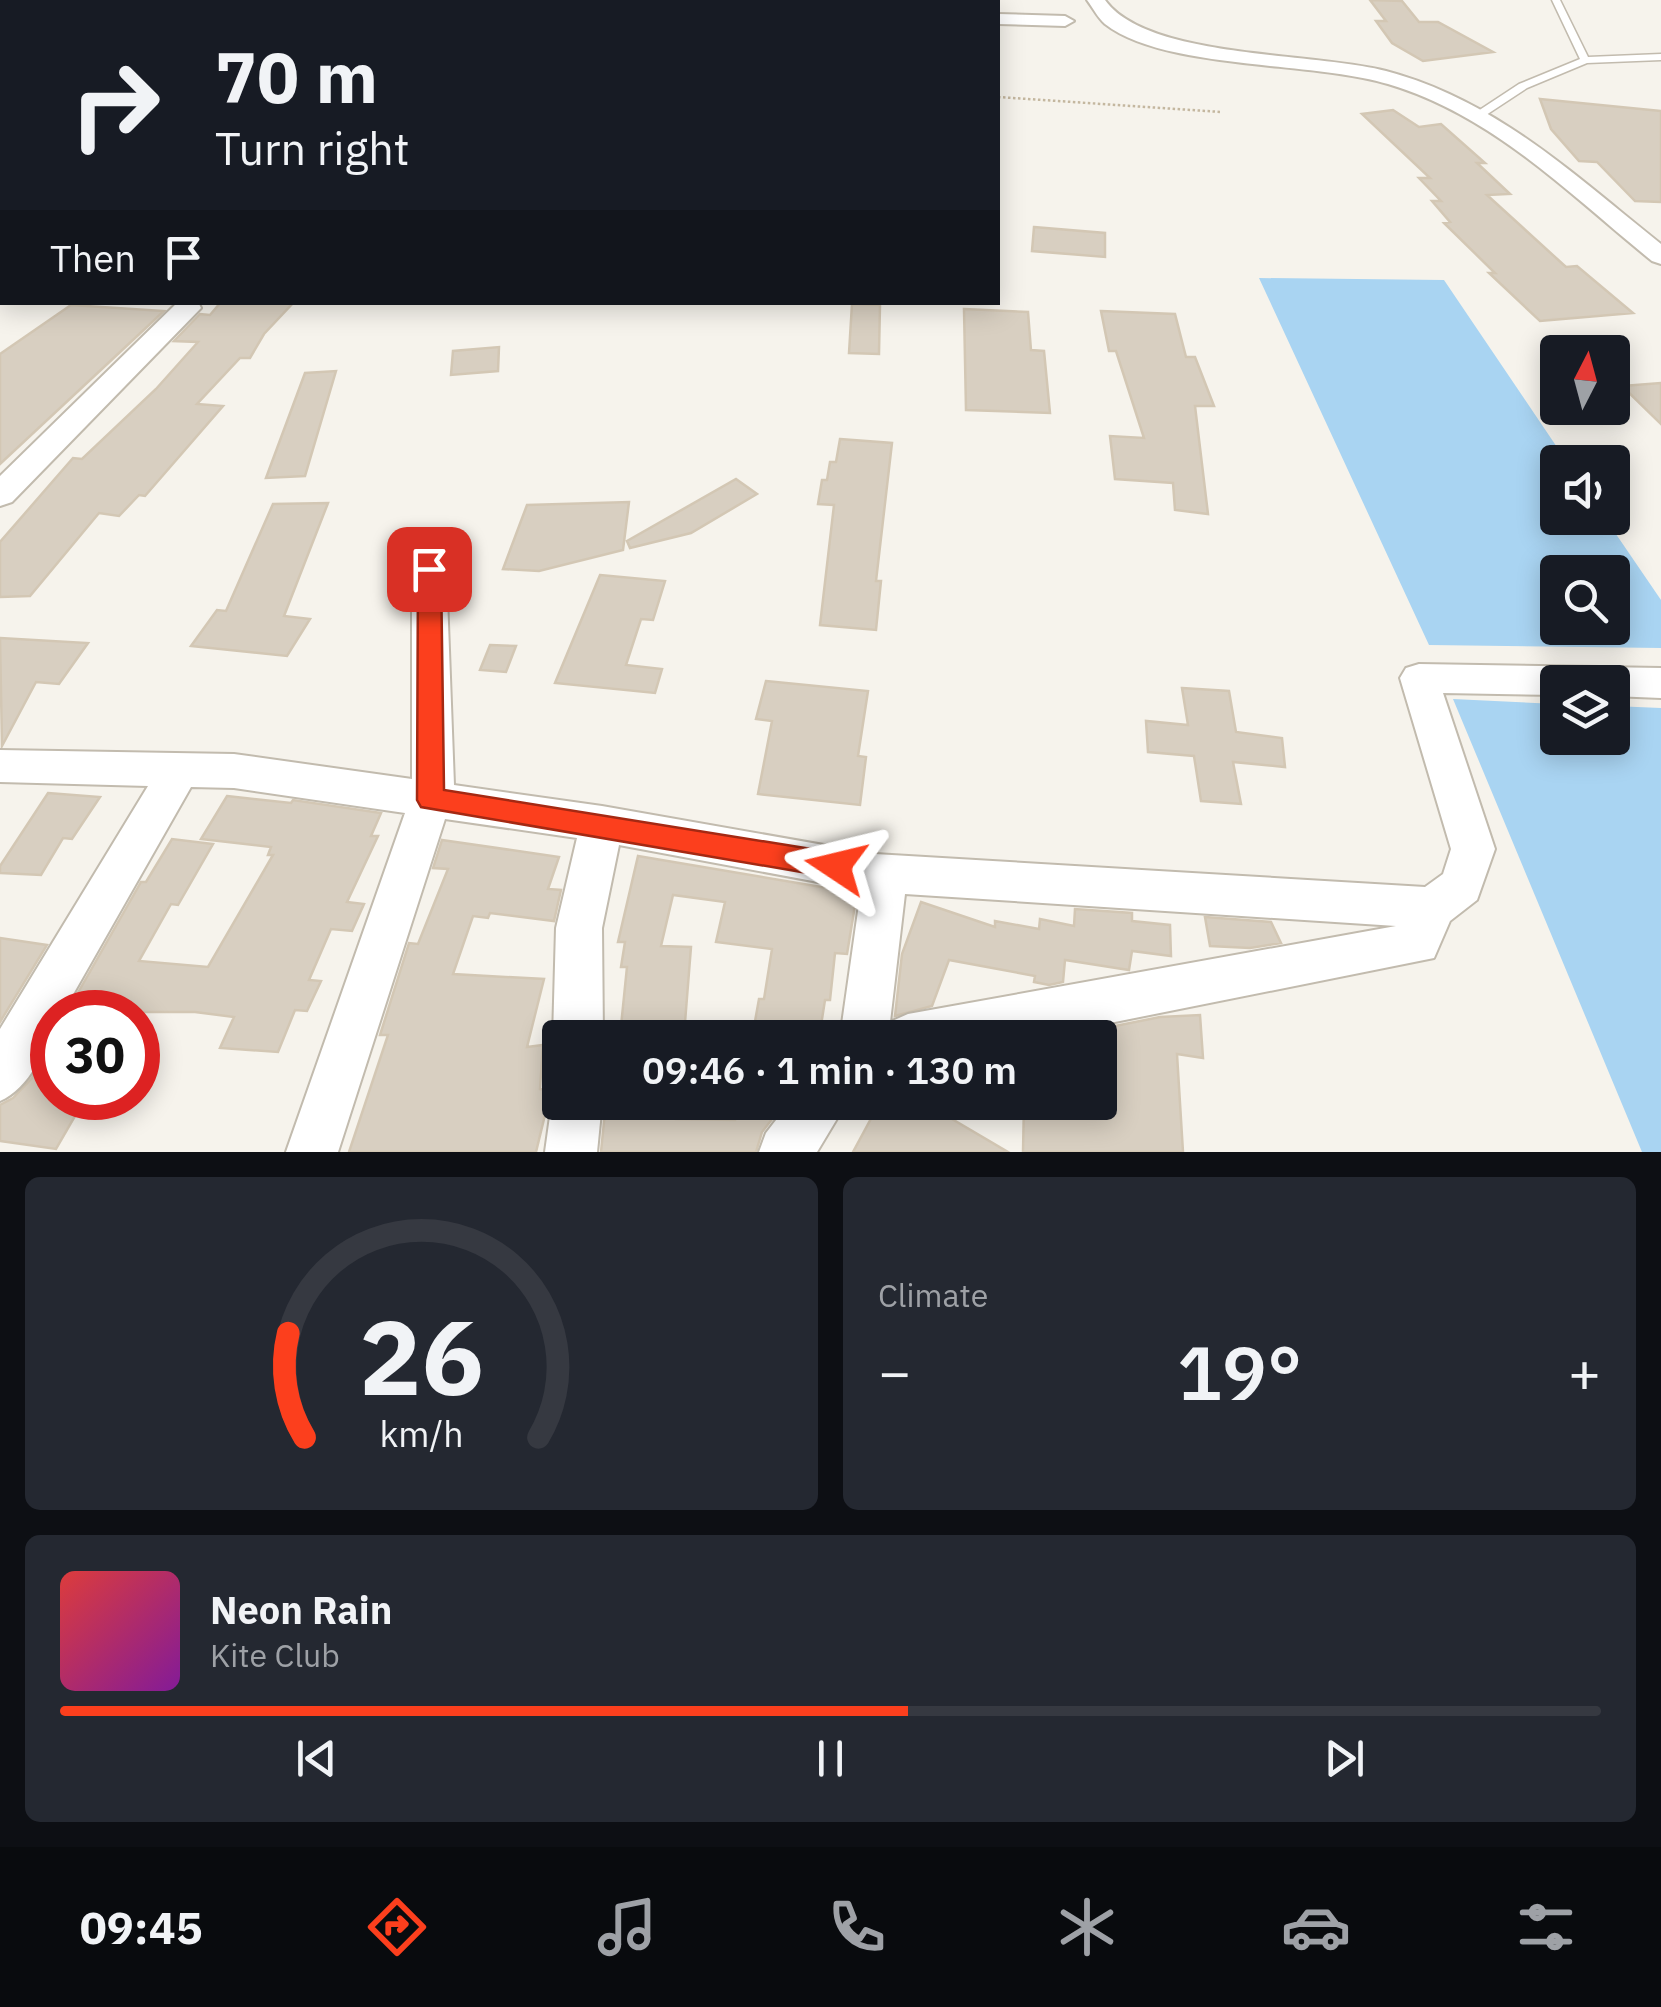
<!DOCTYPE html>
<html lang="en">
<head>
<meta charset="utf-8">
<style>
  :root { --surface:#171b24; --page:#242831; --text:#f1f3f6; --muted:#9ea1a6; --line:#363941; --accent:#fc3f1d }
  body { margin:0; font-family:"IBM Plex Sans",sans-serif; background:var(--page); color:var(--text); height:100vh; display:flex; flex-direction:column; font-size:38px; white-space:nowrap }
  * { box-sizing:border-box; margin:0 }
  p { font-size:32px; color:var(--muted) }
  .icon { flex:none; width:55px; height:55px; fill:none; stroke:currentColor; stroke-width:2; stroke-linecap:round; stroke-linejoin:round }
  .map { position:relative; height:1152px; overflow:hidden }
  .details { display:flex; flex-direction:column; gap:25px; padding:25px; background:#0d0f14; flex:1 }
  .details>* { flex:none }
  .guide { position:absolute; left:0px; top:0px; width:1000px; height:305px; box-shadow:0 5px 25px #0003; background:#171b24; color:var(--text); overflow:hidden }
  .needle { width:65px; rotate:6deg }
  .tools { position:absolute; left:1540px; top:335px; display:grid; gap:20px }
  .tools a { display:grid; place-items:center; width:90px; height:90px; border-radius:10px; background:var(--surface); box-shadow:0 5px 25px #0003; font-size:50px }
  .speed { position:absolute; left:30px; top:990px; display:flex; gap:20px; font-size:50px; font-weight:700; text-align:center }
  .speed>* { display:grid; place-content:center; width:130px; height:130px; border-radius:50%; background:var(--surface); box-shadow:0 5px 25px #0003; line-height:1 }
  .speed .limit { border:15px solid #d22; background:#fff; color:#111 }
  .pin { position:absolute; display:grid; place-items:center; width:85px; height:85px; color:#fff; margin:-42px; border-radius:20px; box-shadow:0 5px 15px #0006 }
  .me { position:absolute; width:110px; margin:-55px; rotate:280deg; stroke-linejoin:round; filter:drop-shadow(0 0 8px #0008) }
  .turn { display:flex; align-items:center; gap:35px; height:210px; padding:0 50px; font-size:45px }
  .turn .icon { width:130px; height:130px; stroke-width:2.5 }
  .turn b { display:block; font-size:70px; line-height:85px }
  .then { display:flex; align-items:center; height:95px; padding:0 50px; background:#0003; gap:20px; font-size:38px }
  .big { font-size:75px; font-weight:600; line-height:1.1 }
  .details .card { flex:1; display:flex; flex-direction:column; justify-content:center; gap:15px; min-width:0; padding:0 35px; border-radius:15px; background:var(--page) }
  .details .dial { align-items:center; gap:0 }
  .dial svg { height:260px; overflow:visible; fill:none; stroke:var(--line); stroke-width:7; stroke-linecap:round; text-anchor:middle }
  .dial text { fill:var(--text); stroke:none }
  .song { display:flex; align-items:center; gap:30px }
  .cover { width:120px; height:120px; border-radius:15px; background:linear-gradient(135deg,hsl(0 70% 55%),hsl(290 70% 35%)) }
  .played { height:10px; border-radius:5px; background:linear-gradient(90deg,var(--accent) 55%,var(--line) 55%) }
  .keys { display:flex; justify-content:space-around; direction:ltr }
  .heat { display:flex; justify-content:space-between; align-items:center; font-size:55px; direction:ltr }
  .details .tiles { flex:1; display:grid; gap:25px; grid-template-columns:1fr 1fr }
  .card:last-child { grid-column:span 2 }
  .trip { position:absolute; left:542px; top:1020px; width:575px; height:100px; border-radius:10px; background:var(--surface); box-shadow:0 5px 25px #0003; font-weight:600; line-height:100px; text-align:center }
  .tab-bar { display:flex; height:160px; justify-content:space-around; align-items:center; background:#090b0e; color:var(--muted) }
  .tab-bar .icon { width:70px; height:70px }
  .tab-bar .selected { color:var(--accent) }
  .tab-bar b { font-size:45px; color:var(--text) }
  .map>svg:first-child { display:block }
</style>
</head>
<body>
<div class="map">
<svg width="1661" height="1152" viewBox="0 0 1661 1152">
  <rect width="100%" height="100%" fill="#f6f3ec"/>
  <!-- water -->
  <path fill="#a9d4f2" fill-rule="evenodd" d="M1259,278L1444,280L1567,462H1558V518H1605L1661,600V648L1429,645ZM1558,572H1612V628H1558Z
    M1453,699L1557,704L1558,738H1612L1613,706L1661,708V1152H1642Z"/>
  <!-- building -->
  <path fill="#d8cfc1" stroke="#d3c7b4" stroke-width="2.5" d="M1370,0L1402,1L1419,22H1438L1493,52L1423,61L1392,43L1376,21H1386Z
    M1540,99L1661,111V202L1635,201L1597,162L1579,161L1551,129Z
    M1393,110L1419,127L1441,124L1485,163H1477L1510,194L1487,195L1566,267L1577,266L1633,313L1540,321L1489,273H1495L1444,223L1450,222L1432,201H1441L1419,178H1430L1362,114Z
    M1034,227L1105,233V257L1032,251Z
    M221,302H294L264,334L250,358H240L197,404L223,406L145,496L139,495L119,516L99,513L30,596L0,597V542L73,458L82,459L156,389L198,342L174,341L200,314L210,315Z
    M852,304L880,305L879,354L849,353Z
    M71,305L164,311L0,464V354Z
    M964,309L1028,312L1031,350L1044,351L1050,413L966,410Z
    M1101,311L1175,314L1186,357H1195L1214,406H1195L1208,514L1175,510L1173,483L1115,479L1110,436L1144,438L1116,351H1109Z
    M499,347L498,371L451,375L453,351Z
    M336,371L305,476L266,478L305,373Z
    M1661,383V424L1622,386Z
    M840,439L892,443L876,581H881L876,630L820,625L834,505L818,504L822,480H827L830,462H836Z
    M736,479L757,494L691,533L630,548L627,541Z
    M629,502L623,550L539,571L503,569L527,505Z
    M328,503L284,616L310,619L287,656L191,646L217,610L226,611L273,504Z
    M600,575L665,581L653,620L641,619L626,665L662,669L655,693L555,683Z
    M0,638L88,643L59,684L36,682L2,746Z
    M490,645L516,646L506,672L480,670Z
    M766,681L868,691L858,756L866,757L860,805L758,794L772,721L756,719Z
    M1182,688L1229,691L1236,732L1282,738L1285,767L1233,762L1241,804L1201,801L1194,756L1148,752L1146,721L1188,725Z
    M48,793L100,797L72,839L63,838L41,875L0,873V866Z
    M227,796L291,803L293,800L381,813L371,836H378L347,902L364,904L352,931L331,929L309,980L321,981L307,1011L295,1010L278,1052L220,1048L234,1017L195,1012H67L141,882H146L172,839L213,844L178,905L171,904L139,961L208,967L273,855H268L271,847L201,839Z
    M442,840L559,857L548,889L561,890L554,921L490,913L488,918L473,916L453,974L544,979L527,1047L543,1045L540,1089L551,1090L536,1152H349L388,1035H380L409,943L418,944L448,869L433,868Z
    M638,856L857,893L847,954L835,953L830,1000H825L819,1038H752L759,999H764L772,949L716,942L725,902L673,895L661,946L691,947L684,1035L620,1036L627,967H621L625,942H618Z
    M921,902L995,927V921L1039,929L1040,919L1074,926L1075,909L1132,913V921L1170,925L1171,956L1132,951L1129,970L1065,960L1063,982L1049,985L1034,982L1035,976L949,960L932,1006L895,1016L902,954Z
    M1205,917L1271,922L1281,943L1250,948L1210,946Z
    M0,938L47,945L0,1022Z
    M1200,1015L1203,1058L1177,1054L1183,1152H1023L1024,1102H1100V1029L1160,1017Z
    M52,1035V1098H75L72,1102L82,1104L56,1149L0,1141V1105L13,1098L32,1078Z
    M606,1102H677L676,1119L735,1120L734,1102H771L773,1118L762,1132L756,1152H601Z
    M880,1102H923L1008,1152H853Z"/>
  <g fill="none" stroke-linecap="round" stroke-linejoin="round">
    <!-- lane casing -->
    <g stroke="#c2bbae" stroke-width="3">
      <path id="lane" d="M1552,0H1560L1588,57L1661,54V60L1587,63L1527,88L1483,117H1475V113L1519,84L1580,59Z"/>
    </g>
    <!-- street casing -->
    <g stroke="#c2bbae" stroke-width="4">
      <path id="street" d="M1087,0H1105C1147,59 1314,52 1386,71C1496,100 1574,175 1661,244V264L1652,261C1569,194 1493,115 1388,84C1312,61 1164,70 1105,24C1098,18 1093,8 1087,0Z
        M998,14L1065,16L1074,21L1065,26L998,24Z
        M0,220H2V234H0Z
        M178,302H198L201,308L12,502L0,506V476Z
        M429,557L441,561L446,569L454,785L602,806L875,854L1425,887L1443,874L1451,849L1400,678L1406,668L1419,664L1661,668V698L1612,696V682H1558V695L1443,693L1495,849L1477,900L1450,921L1434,958L1035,1038H840L861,890L619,845L602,928L603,1038H560V1053L553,1038L556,928L577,838L445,819L338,1152H286L405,813L234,788L191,787L63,1012H52C52,1044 29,1089 0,1101V1029L148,786L0,782V750L234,754L412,779V569L417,561ZM905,894L1396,926L908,1014L890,1022Z
        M559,1084L560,1102H602L597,1152H545L552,1102Z
        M790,1102H847L817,1152H759L766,1133Z"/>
    </g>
    <!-- path -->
    <path stroke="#c4b79f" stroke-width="2.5" stroke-dasharray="2.5 2.5" stroke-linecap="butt" d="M998,97L1221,112"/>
    <!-- lane -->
    <use href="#lane" fill="#fff" fill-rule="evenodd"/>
    <!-- street -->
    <use href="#street" fill="#fff" fill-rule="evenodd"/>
  </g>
  <!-- route -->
  <path fill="#fc3f1d" stroke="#a42913" stroke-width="2.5" d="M429,561L441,569L444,790L836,853L846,857L850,866L846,875L836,878L421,807L417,800L418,569Z"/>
</svg>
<div class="tools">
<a><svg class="needle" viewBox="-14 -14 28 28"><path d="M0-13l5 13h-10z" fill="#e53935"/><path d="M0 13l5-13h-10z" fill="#9ea1a6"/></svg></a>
<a><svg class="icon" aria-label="sound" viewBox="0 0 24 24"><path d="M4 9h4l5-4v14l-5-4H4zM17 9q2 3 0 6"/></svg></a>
<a><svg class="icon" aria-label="search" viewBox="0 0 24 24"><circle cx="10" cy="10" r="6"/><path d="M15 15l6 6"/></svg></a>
<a><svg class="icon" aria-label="layers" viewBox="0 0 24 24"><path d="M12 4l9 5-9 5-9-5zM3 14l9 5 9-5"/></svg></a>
</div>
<div class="speed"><div class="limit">30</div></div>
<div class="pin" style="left:429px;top:569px;background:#d93025"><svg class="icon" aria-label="arrive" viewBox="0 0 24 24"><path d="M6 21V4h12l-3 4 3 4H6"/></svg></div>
<svg class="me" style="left:836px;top:866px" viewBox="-20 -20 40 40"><path d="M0-17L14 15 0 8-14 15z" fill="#fc3f1d" stroke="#fff" stroke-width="4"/></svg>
<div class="trip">09:46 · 1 min · 130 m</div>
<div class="guide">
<div class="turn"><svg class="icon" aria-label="right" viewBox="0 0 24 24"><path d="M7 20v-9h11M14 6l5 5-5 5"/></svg><div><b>70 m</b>Turn right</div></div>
<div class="then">Then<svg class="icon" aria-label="arrive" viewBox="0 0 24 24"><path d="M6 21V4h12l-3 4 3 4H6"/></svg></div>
</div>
</div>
<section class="details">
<div class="tiles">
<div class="card dial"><svg viewBox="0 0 100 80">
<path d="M14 69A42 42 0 1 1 86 69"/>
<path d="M14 69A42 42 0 0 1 9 37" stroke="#fc3f1d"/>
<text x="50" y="56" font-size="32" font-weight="700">26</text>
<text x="50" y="72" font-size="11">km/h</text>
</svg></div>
<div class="card"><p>Climate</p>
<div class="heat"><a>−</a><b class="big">19°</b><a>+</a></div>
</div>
<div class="card">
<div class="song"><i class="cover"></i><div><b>Neon Rain</b><p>Kite Club</p></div></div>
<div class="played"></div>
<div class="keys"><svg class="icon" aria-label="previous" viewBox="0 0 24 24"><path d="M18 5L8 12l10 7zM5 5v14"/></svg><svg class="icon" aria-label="pause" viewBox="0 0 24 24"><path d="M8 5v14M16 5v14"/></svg><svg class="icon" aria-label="next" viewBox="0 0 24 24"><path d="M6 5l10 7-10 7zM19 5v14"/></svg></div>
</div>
</div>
</section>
<nav class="tab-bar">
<b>09:45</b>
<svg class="icon selected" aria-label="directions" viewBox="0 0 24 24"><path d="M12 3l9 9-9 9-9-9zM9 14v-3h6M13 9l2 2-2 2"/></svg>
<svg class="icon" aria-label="music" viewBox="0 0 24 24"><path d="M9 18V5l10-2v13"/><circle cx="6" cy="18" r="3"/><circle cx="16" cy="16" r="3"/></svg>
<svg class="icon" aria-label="phone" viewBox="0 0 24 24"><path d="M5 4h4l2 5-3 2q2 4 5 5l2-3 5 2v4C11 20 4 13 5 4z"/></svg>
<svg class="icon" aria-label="climate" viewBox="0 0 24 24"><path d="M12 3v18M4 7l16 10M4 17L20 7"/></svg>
<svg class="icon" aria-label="car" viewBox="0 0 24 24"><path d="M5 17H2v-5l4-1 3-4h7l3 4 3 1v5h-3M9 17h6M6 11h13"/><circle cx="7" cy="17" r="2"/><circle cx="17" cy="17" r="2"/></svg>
<svg class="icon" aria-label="filters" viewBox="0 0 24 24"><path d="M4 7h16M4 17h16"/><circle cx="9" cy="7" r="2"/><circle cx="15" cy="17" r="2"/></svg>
</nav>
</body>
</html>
